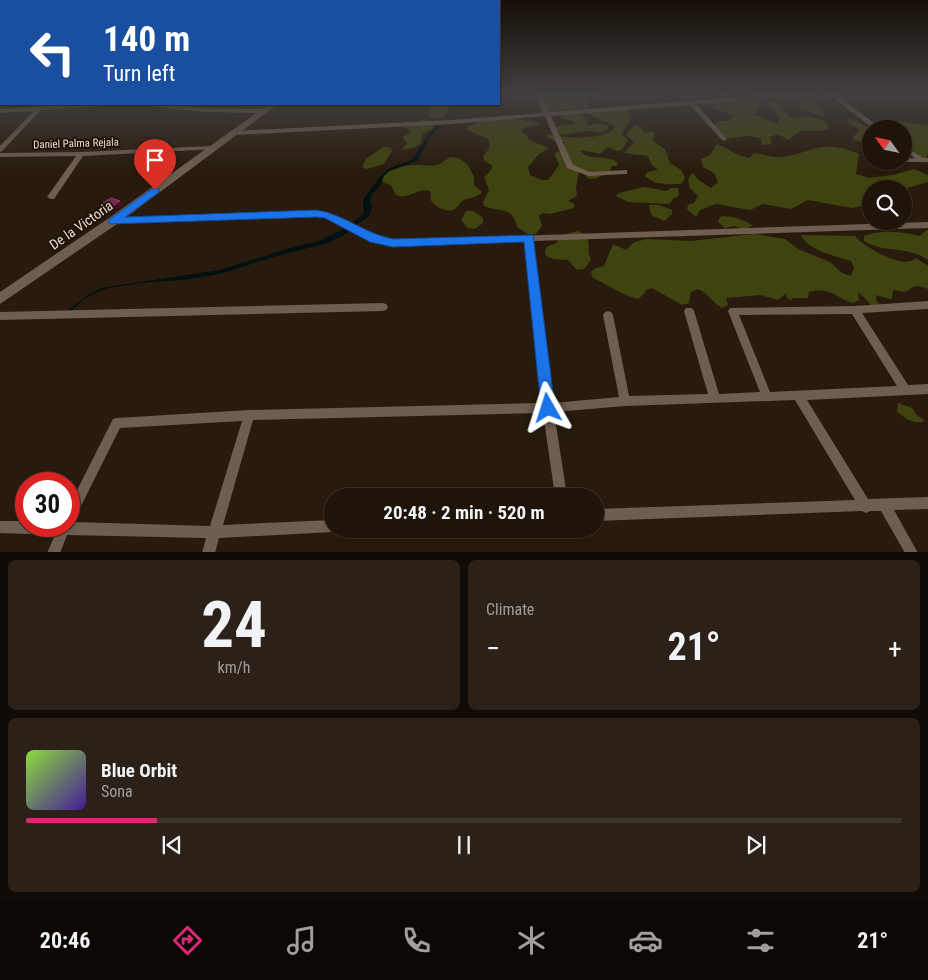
<!DOCTYPE html>
<html lang="en">
<head>
<meta charset="utf-8">
<style>
  :root { --surface:#1e140a; --page:#2b2118; --text:#f1f3f6; --muted:#a19e9c; --line:#3c332b; --accent:#db2777 }
  body { margin:0; font-family:"Roboto Condensed",sans-serif; background:var(--page); color:var(--text); height:100vh; display:flex; flex-direction:column; font-size:19px; white-space:nowrap }
  * { box-sizing:border-box; margin:0 }
  p { font-size:16px; color:var(--muted) }
  .icon { flex:none; width:28px; height:28px; fill:none; stroke:currentColor; stroke-width:2; stroke-linecap:round; stroke-linejoin:round }
  .map { position:relative; height:552px; overflow:hidden }
  .side { display:flex; flex-direction:column; gap:8px; padding:8px; background:#100b06; flex:1 }
  .side>* { flex:none }
  .banner { position:absolute; left:0px; top:0px; width:500px; height:105px; box-shadow:0 1px 4px #0004,0 0 0 1px var(--line); background:#1a4fa0; color:#fff; overflow:hidden }
  .needle { width:32px; rotate:303deg }
  .tools { position:absolute; left:862px; top:120px; display:grid; gap:10px }
  .tools a { display:grid; place-items:center; width:50px; height:50px; border-radius:50%; background:var(--surface); box-shadow:0 1px 4px #0004,0 0 0 1px var(--line); font-size:25px }
  .speed { position:absolute; left:15px; top:472px; display:flex; gap:10px; font-size:25px; font-weight:700; text-align:center }
  .speed>* { display:grid; place-content:center; width:65px; height:65px; border-radius:50%; background:var(--surface); box-shadow:0 1px 4px #0004,0 0 0 1px var(--line); line-height:1 }
  .speed .limit { border:8px solid #d22; background:#fff; color:#111 }
  .pin { position:absolute; display:grid; place-items:center; width:42px; height:42px; color:#fff; margin:-51px -21px; border-radius:50% 50% 50% 0; rotate:-45deg; box-shadow:0 0 5px #0007 }
  .pin .icon { rotate:45deg }
  .me { position:absolute; width:55px; margin:-28px; rotate:354deg; stroke-linejoin:round; filter:drop-shadow(0 0 4px #0008) }
  .turn { display:flex; align-items:center; gap:18px; height:105px; padding:0 20px; font-size:22px }
  .turn .icon { width:65px; height:65px; stroke-width:2.5 }
  .turn b { display:block; font-size:35px; line-height:42px }
  .big { font-size:38px; font-weight:700; line-height:1.1 }
  .side .widget { flex:1; display:flex; flex-direction:column; justify-content:center; gap:8px; min-width:0; padding:0 18px; border-radius:8px; background:var(--page) }
  .side .dial { align-items:center; gap:0 }
  .dial b { font-size:65px; line-height:1 }
  .song { display:flex; align-items:center; gap:15px }
  .cover { width:60px; height:60px; border-radius:8px; background:linear-gradient(135deg,hsl(90 70% 55%),hsl(260 70% 35%)) }
  .played { height:5px; border-radius:2px; background:linear-gradient(90deg,var(--accent) 15%,var(--line) 15%) }
  .keys { display:flex; justify-content:space-around; direction:ltr }
  .heat { display:flex; justify-content:space-between; align-items:center; font-size:28px; direction:ltr }
  .side .tiles { flex:1; display:grid; gap:8px; grid-template-columns:1fr 1fr }
  .widget:last-child { grid-column:span 2 }
  .trip { position:absolute; left:324px; top:488px; width:280px; height:50px; border-radius:25px; background:var(--surface); box-shadow:0 1px 4px #0004,0 0 0 1px var(--line); font-weight:700; line-height:50px; text-align:center }
  .dock { display:flex; height:80px; justify-content:space-around; align-items:center; background:#0c0804; color:var(--muted) }
  .dock .icon { width:35px; height:35px }
  .dock .selected { color:var(--accent) }
  .dock b { font-size:22px; color:var(--text) }
  .map>svg:first-child { display:block }
</style>
</head>
<body>
<div class="map">
<svg width="928" height="553" viewBox="0 0 928 553">
  <rect width="100%" height="100%" fill="#281b0d"/>
  <!-- green -->
  <path fill="#3f430f" d="M537,94H605L588,97L589,108L547,111Z
    M800,94L812,96L818,106L824,112V114L821,116L798,108L800,103L798,98Z
    M723,95L734,98L742,103L743,100L750,97L761,101L754,115L778,124L779,118L776,112L768,106L769,101L781,102L779,107L793,119C805,115 814,117 825,121L829,128L822,131H800L788,140L778,134L770,137L772,144L762,145L761,138L748,136L727,139L713,126L718,121H730L733,116L713,108L707,102Z
    M443,104H455L449,108L444,117L434,119L430,118V108Z
    M623,109L628,111L631,120L621,134L628,140L622,150L617,151L607,147L600,154L582,150L581,151C586,161 608,154 618,163L617,166H612L610,171L597,178L589,179L582,172L573,169L563,146L565,142L552,140L546,136L549,134C565,139 603,140 614,129V126L586,113Z
    M563,113L583,115L588,126L597,123L608,126V129C601,134 596,131 588,131C576,132 563,137 551,132L558,126L574,124V121L563,119L560,116Z
    M507,118L539,122L537,125L523,128L522,132L526,134L529,140L549,148L538,155L528,167L530,175L542,180H548L559,165L554,154L559,151L564,153L565,165L579,172L576,188L577,196L568,201L574,204V208L550,214L543,213L539,216L542,226L536,234H528L517,227C512,205 500,213 484,206L483,202L489,190L484,177L491,170L492,166L484,160L483,155C490,149 491,148 488,139L469,131L466,128L484,119Z
    M849,118L872,129L871,139L866,143L853,140V137L860,130L849,124L847,121Z
    M424,119L434,123L433,129L423,133L421,143L414,148L401,150L407,143L402,137L412,132L405,127Z
    M898,121L928,126V152L925,163C915,158 916,145 904,146V129L884,127L889,123Z
    M635,125L640,126L645,133L652,131L655,134L653,141L665,149L670,163L681,170L685,178L681,184C667,184 656,186 645,176L647,172L658,170L651,164L648,156L624,153L634,142L627,136V133Z
    M717,144C729,149 737,156 750,158L754,153C763,154 774,158 782,157C816,152 821,138 859,154L856,174L869,178L893,175L914,169L928,175V182L908,188L904,192V189H871V204L852,208L808,200L791,209L763,204L750,210L716,204L700,210L696,217L687,209L688,205L694,203L698,196L690,188L688,180L692,173L700,181L711,188L718,182L714,173L703,167L701,159L710,155Z
    M383,147H389L393,149L384,164L367,169L362,167L366,159Z
    M452,157L460,159L468,165L474,177V185L482,192C477,198 471,197 464,200C460,202 458,207 455,209C447,214 433,206 430,199L431,195L430,191C416,187 410,200 396,195C388,179 395,189 380,180C387,168 406,165 419,165C425,165 433,167 439,164C444,162 446,158 452,157Z
    M644,187L667,191L671,188H678L679,196L674,198L669,204L628,202L616,196L619,193Z
    M649,205H659L672,210V214L664,221L651,215Z
    M466,211H473L483,218V223L475,229L468,228L461,220Z
    M724,216L737,218L753,225L744,230L734,226L725,228L718,222L720,217Z
    M928,229V260C907,245 885,254 864,241V236C882,229 901,232 920,236Z
    M578,231C595,239 585,248 591,260L584,269L577,270L568,260L553,259L546,256L545,250L548,246L555,244L563,235Z
    M754,234L785,239L798,249L830,262L842,273L851,276L854,267L851,261C836,256 808,251 801,235L855,236C864,247 905,271 916,258L928,266V289C918,285 914,285 906,292L893,290L892,298L889,299L876,295V300L882,309C870,310 867,298 858,292L859,300L853,303C835,298 830,286 809,292L808,298H793L791,300L787,298L786,293L778,300L761,295L726,298L728,305L722,308C713,303 708,293 698,289L691,292L689,303L682,305L652,288L646,290L643,295L638,299C626,297 606,284 593,278L591,272L596,268L604,266L613,244L626,250L634,242L647,239L691,241Z
    M898,403L912,408L916,414L925,421C914,425 905,418 897,412Z"/>
  <!-- water -->
  <path fill="#011011" d="M436,126H442L431,136L417,161L389,171L384,176L380,186L372,194L370,200L372,208L368,217L354,226L352,224L364,213L363,200C369,191 383,171 392,167C399,164 406,163 412,160L428,135Z
    M343,229L349,232L328,243L273,257L220,274L182,280L140,283L104,289L84,299L71,311L69,310L85,297L101,288L220,270L293,247L317,242Z"/>
  <g fill="none" stroke-linecap="round" stroke-linejoin="round">
    <!-- street -->
    <path fill="#6f5e50" fill-rule="evenodd" d="M776,94H800L797,96L696,104L726,138L727,139L724,141L722,140L690,105L551,116L573,165L590,172L627,170V174H624L589,176L567,168L545,116L452,124L233,135L230,133L233,131L452,120L543,113L537,98L540,96L543,98L549,112Z
      M828,94H835L882,129H874Z
      M80,104H107L104,106L41,110L2,151L0,152V146L34,111L0,113V109Z
      M144,104H163L206,108L263,109L266,111L263,113L206,112L147,106Z
      M904,145L923,158H928V162H902L901,161H904V159L915,158L904,150Z
      M212,146L215,148L214,149L83,156L54,199H51L47,197L76,156L0,157V153L81,152Z
      M872,161H900L897,163L875,164H873Z
      M316,211L330,213L376,237L393,240L928,222V228L533,241L553,403L619,397L603,315L605,312L608,311L611,312L613,315L629,396L708,394L684,311L686,308H692L694,311L719,394L760,392L728,311L730,308L855,306L928,301V309L862,313L908,385L928,384V394L807,400L868,499L928,497V509L894,510L918,553H905L881,511H870L866,513L862,511L595,521V509L855,500L795,400L625,406L554,412L567,496H555L543,413L253,420L223,525L332,520V529H337L336,530L332,532L219,538L215,553H202L206,538L67,535L60,553H47L55,535L0,533V521H26V526H69V506L113,419L117,418L249,410L542,403L525,241L393,246L371,241L325,217H316L113,224L109,221L113,218ZM852,314L897,386L770,392L739,315ZM242,421L210,526L73,522L120,428Z
      M383,303L386,304L388,307L386,310L383,311L0,320V312Z"/>
    <!-- secondary -->
    <path fill="#6f5e50" fill-rule="evenodd" d="M269,104H278L117,224L0,304V292L109,218Z"/>
  </g>
  <!-- wall -->
  <path fill="#67103b" d="M120,201L123,205L111,213L102,209L100,205Z"/>
  <!-- shaded-wall -->
  <path fill="#480b21" d="M120,201L123,205L111,213L109,209Z"/>
  <!-- building -->
  <path fill="#75264c" stroke="#874361" d="M111,198L120,201L109,209L100,205Z"/>
  <!-- sky -->
  <linearGradient id="sky" x2="0" y2="1"><stop stop-color="#160f07"/><stop offset="0.55" stop-color="#423f40"/><stop offset="1" stop-color="#423f40" stop-opacity="0"/></linearGradient>
  <rect width="928" height="171" fill="url(#sky)"/>
  <!-- route -->
  <path fill="#1a73e8" stroke="#114b97" d="M155,187L160,190L159,192L125,217L316,210C344,214 365,234 393,239L533,235L555,408L553,412L548,414L543,412L541,408L524,242L393,247L370,242L325,218L316,217L110,224L108,221L110,219Z"/>
  <g text-anchor="middle" stroke-width="4" stroke-linejoin="round" paint-order="stroke">
    <!-- far-street labels -->
    <g font-size="11" fill="#e9dfd7" stroke="#1e1105">
      <text transform="translate(76 143) rotate(-2)" y="4">Daniel Palma Rejala</text>
    </g>
    <!-- street labels -->
    <g font-size="14" fill="#e9dfd7" stroke="#1e1105">
      <text transform="translate(81 225) rotate(-35)" y="5">De la Victoria</text>
    </g>
  </g>
</svg>
<div class="tools">
<a><svg class="needle" viewBox="-14 -14 28 28"><path d="M0-13l5 13h-10z" fill="#e53935"/><path d="M0 13l5-13h-10z" fill="#a19e9c"/></svg></a>
<a><svg class="icon" aria-label="search" viewBox="0 0 24 24"><circle cx="10" cy="10" r="6"/><path d="M15 15l6 6"/></svg></a>
</div>
<div class="speed"><div class="limit">30</div></div>
<div class="pin" style="left:155px;top:190px;background:#d93025"><svg class="icon" aria-label="arrive" viewBox="0 0 24 24"><path d="M6 21V4h12l-3 4 3 4H6"/></svg></div>
<svg class="me" style="left:548px;top:408px" viewBox="-20 -20 40 40"><path d="M0-17L14 15 0 8-14 15z" fill="#1a73e8" stroke="#fff" stroke-width="4"/></svg>
<div class="trip">20:48 · 2 min · 520 m</div>
<div class="banner">
<div class="turn"><svg class="icon" aria-label="left" viewBox="0 0 24 24"><path d="M17 20v-9H6M10 6l-5 5 5 5"/></svg><div><b>140 m</b>Turn left</div></div>
</div>
</div>
<section class="side">
<div class="tiles">
<div class="widget dial"><b>24</b><p>km/h</p></div>
<div class="widget"><p>Climate</p>
<div class="heat"><a>−</a><b class="big">21°</b><a>+</a></div>
</div>
<div class="widget">
<div class="song"><i class="cover"></i><div><b>Blue Orbit</b><p>Sona</p></div></div>
<div class="played"></div>
<div class="keys"><svg class="icon" aria-label="previous" viewBox="0 0 24 24"><path d="M18 5L8 12l10 7zM5 5v14"/></svg><svg class="icon" aria-label="pause" viewBox="0 0 24 24"><path d="M8 5v14M16 5v14"/></svg><svg class="icon" aria-label="next" viewBox="0 0 24 24"><path d="M6 5l10 7-10 7zM19 5v14"/></svg></div>
</div>
</div>
</section>
<nav class="dock">
<b>20:46</b>
<svg class="icon selected" aria-label="directions" viewBox="0 0 24 24"><path d="M12 3l9 9-9 9-9-9zM9 14v-3h6M13 9l2 2-2 2"/></svg>
<svg class="icon" aria-label="music" viewBox="0 0 24 24"><path d="M9 18V5l10-2v13"/><circle cx="6" cy="18" r="3"/><circle cx="16" cy="16" r="3"/></svg>
<svg class="icon" aria-label="phone" viewBox="0 0 24 24"><path d="M5 4h4l2 5-3 2q2 4 5 5l2-3 5 2v4C11 20 4 13 5 4z"/></svg>
<svg class="icon" aria-label="climate" viewBox="0 0 24 24"><path d="M12 3v18M4 7l16 10M4 17L20 7"/></svg>
<svg class="icon" aria-label="car" viewBox="0 0 24 24"><path d="M5 17H2v-5l4-1 3-4h7l3 4 3 1v5h-3M9 17h6M6 11h13"/><circle cx="7" cy="17" r="2"/><circle cx="17" cy="17" r="2"/></svg>
<svg class="icon" aria-label="filters" viewBox="0 0 24 24"><path d="M4 7h16M4 17h16"/><circle cx="9" cy="7" r="2"/><circle cx="15" cy="17" r="2"/></svg>
<b>21°</b>
</nav>
</body>
</html>
